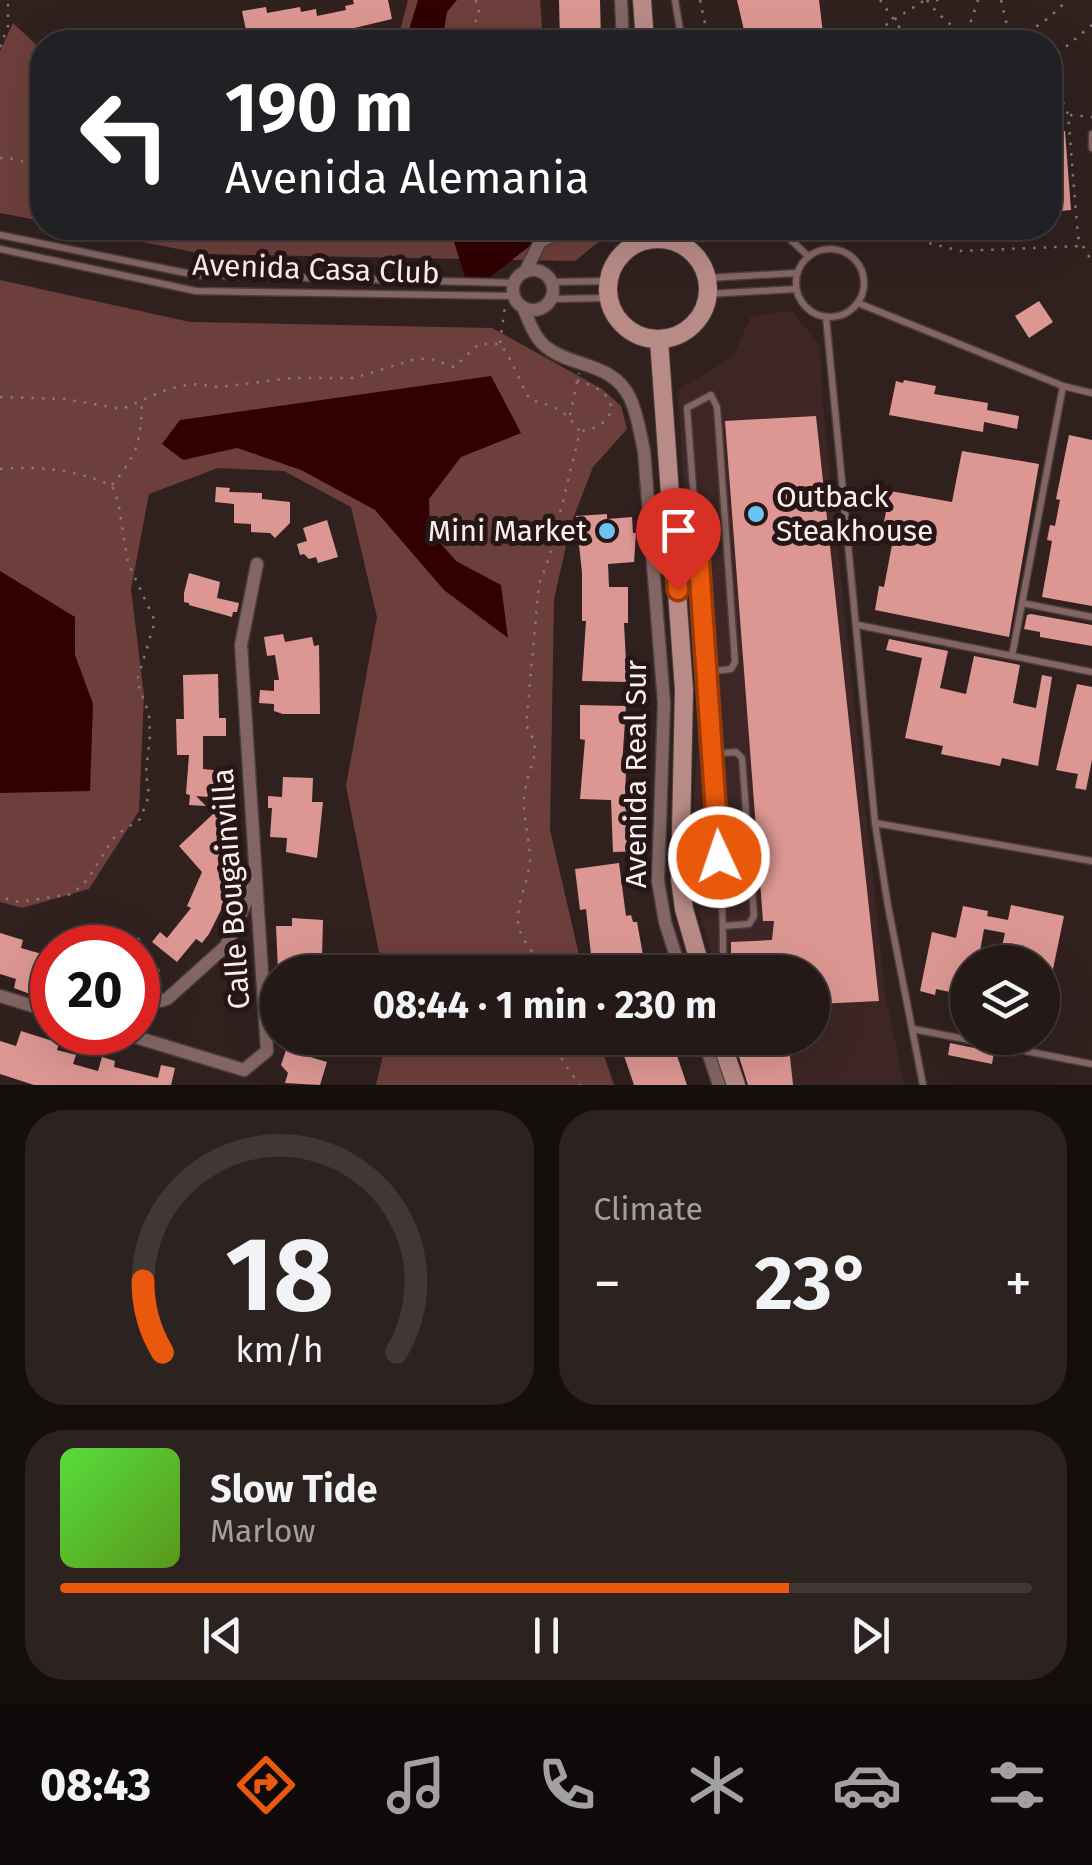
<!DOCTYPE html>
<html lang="en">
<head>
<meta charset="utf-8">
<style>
  :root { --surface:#241917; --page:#2c2220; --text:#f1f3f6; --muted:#a3a0a1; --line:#413836; --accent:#ea580c }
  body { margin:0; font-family:"Fira Sans",sans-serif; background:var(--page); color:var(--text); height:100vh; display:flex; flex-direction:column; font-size:38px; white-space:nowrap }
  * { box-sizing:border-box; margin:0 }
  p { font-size:32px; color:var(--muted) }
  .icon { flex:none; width:55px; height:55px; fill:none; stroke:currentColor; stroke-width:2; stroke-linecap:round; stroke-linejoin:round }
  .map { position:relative; height:1085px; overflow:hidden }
  .details { display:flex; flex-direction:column; gap:25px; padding:25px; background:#140e0d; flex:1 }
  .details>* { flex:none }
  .hud { position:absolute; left:30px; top:30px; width:1032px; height:210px; border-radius:40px; box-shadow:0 10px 40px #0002,0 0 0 2px var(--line); background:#202124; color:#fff; overflow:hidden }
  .fabs { position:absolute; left:950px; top:945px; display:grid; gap:20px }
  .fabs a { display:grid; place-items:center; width:110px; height:110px; border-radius:50%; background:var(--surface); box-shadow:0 10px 40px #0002,0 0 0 2px var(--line); font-size:50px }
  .speed { position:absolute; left:30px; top:925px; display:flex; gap:20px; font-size:50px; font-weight:700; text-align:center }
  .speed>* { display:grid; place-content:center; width:130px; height:130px; border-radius:50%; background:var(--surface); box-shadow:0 10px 40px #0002,0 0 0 2px var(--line); line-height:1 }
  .speed .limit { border:15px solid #d22; background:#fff; color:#111 }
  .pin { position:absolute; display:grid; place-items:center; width:85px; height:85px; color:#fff; margin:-102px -42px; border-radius:50% 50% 50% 0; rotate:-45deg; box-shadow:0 0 10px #0007 }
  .pin .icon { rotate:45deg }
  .me { position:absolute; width:110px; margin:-55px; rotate:357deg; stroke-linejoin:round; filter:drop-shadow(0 0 8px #0008) }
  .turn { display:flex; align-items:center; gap:35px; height:210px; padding:0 30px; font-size:45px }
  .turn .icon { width:130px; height:130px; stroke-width:2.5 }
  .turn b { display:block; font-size:70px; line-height:85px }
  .big { font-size:75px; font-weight:700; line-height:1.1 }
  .details .card { flex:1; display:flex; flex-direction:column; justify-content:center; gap:15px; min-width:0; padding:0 35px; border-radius:40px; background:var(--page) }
  .details .dial { align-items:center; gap:0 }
  .dial svg { height:260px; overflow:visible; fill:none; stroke:var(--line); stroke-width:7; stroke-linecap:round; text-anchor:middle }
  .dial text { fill:var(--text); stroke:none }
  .song { display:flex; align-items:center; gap:30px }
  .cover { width:120px; height:120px; border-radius:15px; background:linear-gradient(135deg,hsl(110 70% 55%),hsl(90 70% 35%)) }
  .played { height:10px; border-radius:5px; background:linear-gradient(90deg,var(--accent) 75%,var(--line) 75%) }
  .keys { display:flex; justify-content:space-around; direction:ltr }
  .heat { display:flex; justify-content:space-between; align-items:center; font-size:55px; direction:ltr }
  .details .tiles { flex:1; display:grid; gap:25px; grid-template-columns:1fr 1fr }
  .card:last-child { grid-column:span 2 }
  .trip { position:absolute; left:260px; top:955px; width:570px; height:100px; border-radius:50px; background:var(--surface); box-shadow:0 10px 40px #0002,0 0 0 2px var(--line); font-weight:700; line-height:100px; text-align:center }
  .menu { display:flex; height:160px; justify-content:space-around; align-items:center; background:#0e0a09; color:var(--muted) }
  .menu .icon { width:70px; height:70px }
  .menu .active { color:var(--accent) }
  .menu b { font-size:45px; color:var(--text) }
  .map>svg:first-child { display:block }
</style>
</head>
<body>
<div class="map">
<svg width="1092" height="1085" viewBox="0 0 1092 1085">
  <rect width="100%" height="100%" fill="#30211f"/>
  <!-- built -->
  <path fill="#3d2625" d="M792,311L820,346L824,419L885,993L904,1085H752L737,1038H812V972H717L690,883L698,718L678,390L733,356L751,316Z"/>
  <!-- green -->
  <path fill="#6d3f3c" d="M408,0H540L543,42H384L398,39Z
    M13,23L42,50V221L0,213V51Z
    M72,228H616L575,261L203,254Z
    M0,280L190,322L492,328L602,389L621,406L627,429L593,467L571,524L554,599L550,830L583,972H383L346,786L377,617L351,507L284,471L218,468L149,494L131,589L144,695L139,811L89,889L22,908L0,902Z
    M387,1038H598L614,1085H376Z"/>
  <!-- water -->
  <path fill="#300002" d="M418,0H457L447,12L442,42H394L408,33Z
    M475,228H564L540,238L490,277H465L454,242Z
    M491,376L521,433L461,457L429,499L430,531L456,561L501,585L508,638L444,590L375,510L301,470L237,448L183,460L162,444L180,420Z
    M0,571L75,617V655L93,704L90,791L0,793Z"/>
  <!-- building -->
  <path fill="#dd9792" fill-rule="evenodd" d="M353,0H388L392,19L304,40L302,33L271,39V42H255L253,34L247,35L242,11L266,7L267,13L300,7L301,12L316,9L317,16L346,10L345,6L354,4Z
    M559,0H600L601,42H560Z
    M737,0H819L824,42H750L746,39Z
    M1065,131L1071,210L1050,212V132Z
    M1039,301L1053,322L1029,338L1015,316Z
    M904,380L936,386L934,394L988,403L987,410L1019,416L1017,429L984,422L983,432L889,415L896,381L903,383Z
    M816,416L879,1001L817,1004L812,972H731V942L772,940L774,921H763L725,421Z
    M1069,435L1092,440V606L1042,597L1052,541L1047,540L1050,525L1055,526L1060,500L1056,499Z
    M962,451L1039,464L1009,637L875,610L879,586L884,587L895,529L883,527L890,491L952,502Z
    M216,487L230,488L229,492L262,493V499L290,502V523L275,538L270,533L251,532V524L234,523V504L215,502Z
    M607,514V519L632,517L633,533H636L634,562L608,564L609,587H628V623H624L627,682L582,681L586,621H582V573L576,516Z
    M327,520L338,557L318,563L316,557L309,559L304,554L300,555L297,544L307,541L303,528Z
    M189,573L220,582L217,598L239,603L237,612H233L232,617L189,605V603L184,602V593Z
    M1031,614L1092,625V646L1040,637V632L1024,629L1027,615Z
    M283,634L285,642L312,637L314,646L319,645L320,714H283L274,711V704L259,703L260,690L274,691V680H279L275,655L267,656L264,637Z
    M889,639L948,651L940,688L966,694L974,656L1020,665L1013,703L1036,708L1042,675L1052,677L1038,766L1002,758L1000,766L941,754L943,746L905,738L922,658L886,650Z
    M218,674L219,718H226V736H203V769L223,771L221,798L196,796L206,806L189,805L190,795L186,794L189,755H177L176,719H184L183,675Z
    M1077,684L1092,687V760L1086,790L1075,788L1078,774L1056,770Z
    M580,705L626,706L622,766H626L625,808H640L641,851L613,852L611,800L580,799L585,740L580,739Z
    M283,777L313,778L312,802H323L317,858L286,852L287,838L270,837L272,808H268V796L282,797Z
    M213,814L233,818L232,836L225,835L223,866L236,867L221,895L227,898L209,934L202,943L196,939L177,962L152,942L160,932L167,938L191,908L187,906L202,872L179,846Z
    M619,863L626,916L631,915L633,922H637L643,955L592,964L586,909L580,910L575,869Z
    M1011,905L1064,916L1047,998H1042V962H968V996L936,989L935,995L920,991L932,932L956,938L963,906L988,911L987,916L1008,920ZM984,929L1005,933L1000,955L980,951Z
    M292,918L323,920L322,956L328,959L326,972L278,970L276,926H292Z
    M0,933L23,940L21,948L49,956L48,960L52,961V987L49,986L46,1000L14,988L16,979L0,974Z
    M138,937L160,971L138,982Z
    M21,1031L59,1043L57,1050L76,1055L73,1064L98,1071L102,1057L115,1061L114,1067L158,1078L161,1065L175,1068L171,1085H34L0,1074V1041L16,1046Z
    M290,1038H313L300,1054L327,1062L320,1085L285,1083L288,1073L281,1065Z
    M618,1038H671L687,1085H634Z
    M733,1038H788L793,1085H748Z
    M950,1043L994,1052L992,1064L948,1055Z"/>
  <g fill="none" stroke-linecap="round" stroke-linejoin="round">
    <!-- lane casing -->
    <g stroke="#4c3e3c" stroke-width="9">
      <path id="lane" d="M675,0L682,42
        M1092,134V148
        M778,228L808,256
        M0,235L196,275L515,283
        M796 283a34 34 0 1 1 68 0a34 34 0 1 1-68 0Z
        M0,249L196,291L515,296
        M707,278L797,273
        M552,282L608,281
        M708,294L796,289
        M551,299L608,298
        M858,303L1063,386L1092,393
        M826,317L875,823L888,906L923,1085
        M677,527L697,547
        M1022,603L1092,617
        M858,625L1092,672
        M1012,656L1063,386
        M707,672L731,669L735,662L717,407L711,395L687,408C695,510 702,612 710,713C716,799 724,886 723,972
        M713,754L736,752L742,758L754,916L749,924L724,926
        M875,823L1092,861
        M913,1029L1092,1064"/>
    </g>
    <!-- street casing -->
    <g stroke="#4c3e3c" stroke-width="15">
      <path id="street" d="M621,0L623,42
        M513 290a20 20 0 1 1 40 0a20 20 0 1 1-40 0Z
        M525,272L540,242L567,228
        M523,307C529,321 534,337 546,347C573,368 613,362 630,398C638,415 640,434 644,451L664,703L658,881L665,922L681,972
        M0,996L52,1012
        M138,1007L167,999L226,946L255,882
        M119,1032L244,1070L267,1051L241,645L257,564
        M703,1038L719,1085"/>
    </g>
    <!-- secondary casing -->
    <g stroke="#4c3e3c" stroke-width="20">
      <path id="secondary" d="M642,0L645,42
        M608 289a50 50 0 1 1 100 0a50 50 0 1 1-100 0Z
        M659,340L684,690L680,879L684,909L702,972
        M720,1038L736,1085"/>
    </g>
    <!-- path -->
    <path stroke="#867877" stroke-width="2.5" stroke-dasharray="2.5 8" stroke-linecap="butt" d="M700,0L709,42
      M880,0L910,42
      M927,0C969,57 1023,49 1067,0
      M936,0H945
      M1001,0L1011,42
      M468,42L479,12L476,0
      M859,42L925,0
      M964,42L978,0
      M0,47L8,26V0
      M1050,60L1092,25
      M1050,73L1068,114L1078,237L1092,262
      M1070,115L1092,117
      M0,158L15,159L42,168
      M868,228L961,251L1081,246
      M500,343L505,306
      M577,380C585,384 595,386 601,391C624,410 603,429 581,431
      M0,397L64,399L122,409L168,389L192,384L220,387L292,378H354L416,359H431L454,367L479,344H500C514,362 519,381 530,400C553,405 567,411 580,432L549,558L539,584L526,725C544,756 529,760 525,791C521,815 530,837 530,860C529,880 517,901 518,921C519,937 531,950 540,962L538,972
      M570,415L579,373
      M0,469C40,466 75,469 112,486L118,501L128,563L155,621L137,681L149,714L150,736L146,772L149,796L140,819L115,836L87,880L72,894L19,902L0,897
      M112,485C137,455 141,442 142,402
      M555,1038L563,1062L580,1085"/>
    <!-- lane -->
    <use href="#lane" stroke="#836664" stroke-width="6"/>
    <!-- street -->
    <use href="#street" stroke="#836664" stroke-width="12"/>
    <!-- secondary -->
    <use href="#secondary" stroke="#b98b87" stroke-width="18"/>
  </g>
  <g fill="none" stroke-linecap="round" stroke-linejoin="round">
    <!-- route casing -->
    <g stroke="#983908" stroke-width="25">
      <path id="route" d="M678,590L674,524L698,548L719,857"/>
    </g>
    <!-- route -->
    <use href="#route" stroke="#ea580c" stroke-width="18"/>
  </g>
  <!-- markers -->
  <g fill="#6bc3f2" stroke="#261716" stroke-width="4">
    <circle cx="756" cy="514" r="10"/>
    <circle cx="607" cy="531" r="10"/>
  </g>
  <g text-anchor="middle" stroke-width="10" stroke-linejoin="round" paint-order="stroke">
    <!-- street labels -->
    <g font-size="30" fill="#fbf0ef" stroke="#261716">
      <text transform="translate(316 269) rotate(2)" y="10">Avenida Casa Club</text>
      <text transform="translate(636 774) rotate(-90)" y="10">Avenida Real Sur</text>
      <text transform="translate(231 889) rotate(-94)" y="10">Calle Bougainvilla</text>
    </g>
    <!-- poi labels -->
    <g font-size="30" fill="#fbf0ef" stroke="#261716" text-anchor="start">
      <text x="776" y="507">Outback<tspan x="776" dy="34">Steakhouse</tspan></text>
      <text x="587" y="541" text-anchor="end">Mini Market</text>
    </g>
  </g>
</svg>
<div class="fabs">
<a><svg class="icon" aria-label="layers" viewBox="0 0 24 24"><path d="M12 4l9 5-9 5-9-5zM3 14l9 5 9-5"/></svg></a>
</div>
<div class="speed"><div class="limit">20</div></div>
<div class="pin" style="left:678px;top:590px;background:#d93025"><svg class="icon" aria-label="arrive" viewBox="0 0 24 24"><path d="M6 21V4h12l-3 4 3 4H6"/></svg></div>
<svg class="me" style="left:719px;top:857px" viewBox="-20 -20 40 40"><circle r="17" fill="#ea580c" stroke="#fff" stroke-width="3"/><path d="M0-11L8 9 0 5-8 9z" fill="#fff"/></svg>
<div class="trip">08:44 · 1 min · 230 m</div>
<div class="hud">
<div class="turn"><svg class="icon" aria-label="left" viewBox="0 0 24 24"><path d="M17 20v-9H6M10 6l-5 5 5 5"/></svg><div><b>190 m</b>Avenida Alemania</div></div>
</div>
</div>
<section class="details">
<div class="tiles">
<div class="card dial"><svg viewBox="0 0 100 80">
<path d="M14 69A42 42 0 1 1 86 69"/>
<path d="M14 69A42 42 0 0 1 8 47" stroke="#ea580c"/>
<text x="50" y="56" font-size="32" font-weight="700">18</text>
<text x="50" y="72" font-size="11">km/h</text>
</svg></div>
<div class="card"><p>Climate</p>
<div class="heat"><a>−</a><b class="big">23°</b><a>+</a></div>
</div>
<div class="card">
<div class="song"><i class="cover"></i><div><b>Slow Tide</b><p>Marlow</p></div></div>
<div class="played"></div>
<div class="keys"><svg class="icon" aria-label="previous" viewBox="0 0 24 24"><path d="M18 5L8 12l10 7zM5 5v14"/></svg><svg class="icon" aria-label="pause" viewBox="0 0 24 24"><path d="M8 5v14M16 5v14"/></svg><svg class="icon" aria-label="next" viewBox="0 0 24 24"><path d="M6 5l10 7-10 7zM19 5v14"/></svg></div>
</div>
</div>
</section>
<nav class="menu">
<b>08:43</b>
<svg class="icon active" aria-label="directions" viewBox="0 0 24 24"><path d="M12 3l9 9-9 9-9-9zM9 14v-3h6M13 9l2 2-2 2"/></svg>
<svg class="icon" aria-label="music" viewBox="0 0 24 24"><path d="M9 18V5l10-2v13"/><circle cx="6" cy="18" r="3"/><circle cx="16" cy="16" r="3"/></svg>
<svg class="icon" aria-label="phone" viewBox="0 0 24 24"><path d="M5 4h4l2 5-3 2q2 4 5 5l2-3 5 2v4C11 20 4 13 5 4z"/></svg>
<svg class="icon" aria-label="climate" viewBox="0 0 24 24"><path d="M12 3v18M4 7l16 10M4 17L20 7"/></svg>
<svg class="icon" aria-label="car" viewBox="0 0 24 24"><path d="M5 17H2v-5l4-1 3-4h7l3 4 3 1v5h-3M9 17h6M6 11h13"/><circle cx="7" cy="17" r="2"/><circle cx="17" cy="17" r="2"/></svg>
<svg class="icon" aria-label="filters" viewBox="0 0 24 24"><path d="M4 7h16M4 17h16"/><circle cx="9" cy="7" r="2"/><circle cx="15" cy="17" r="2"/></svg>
</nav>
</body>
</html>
